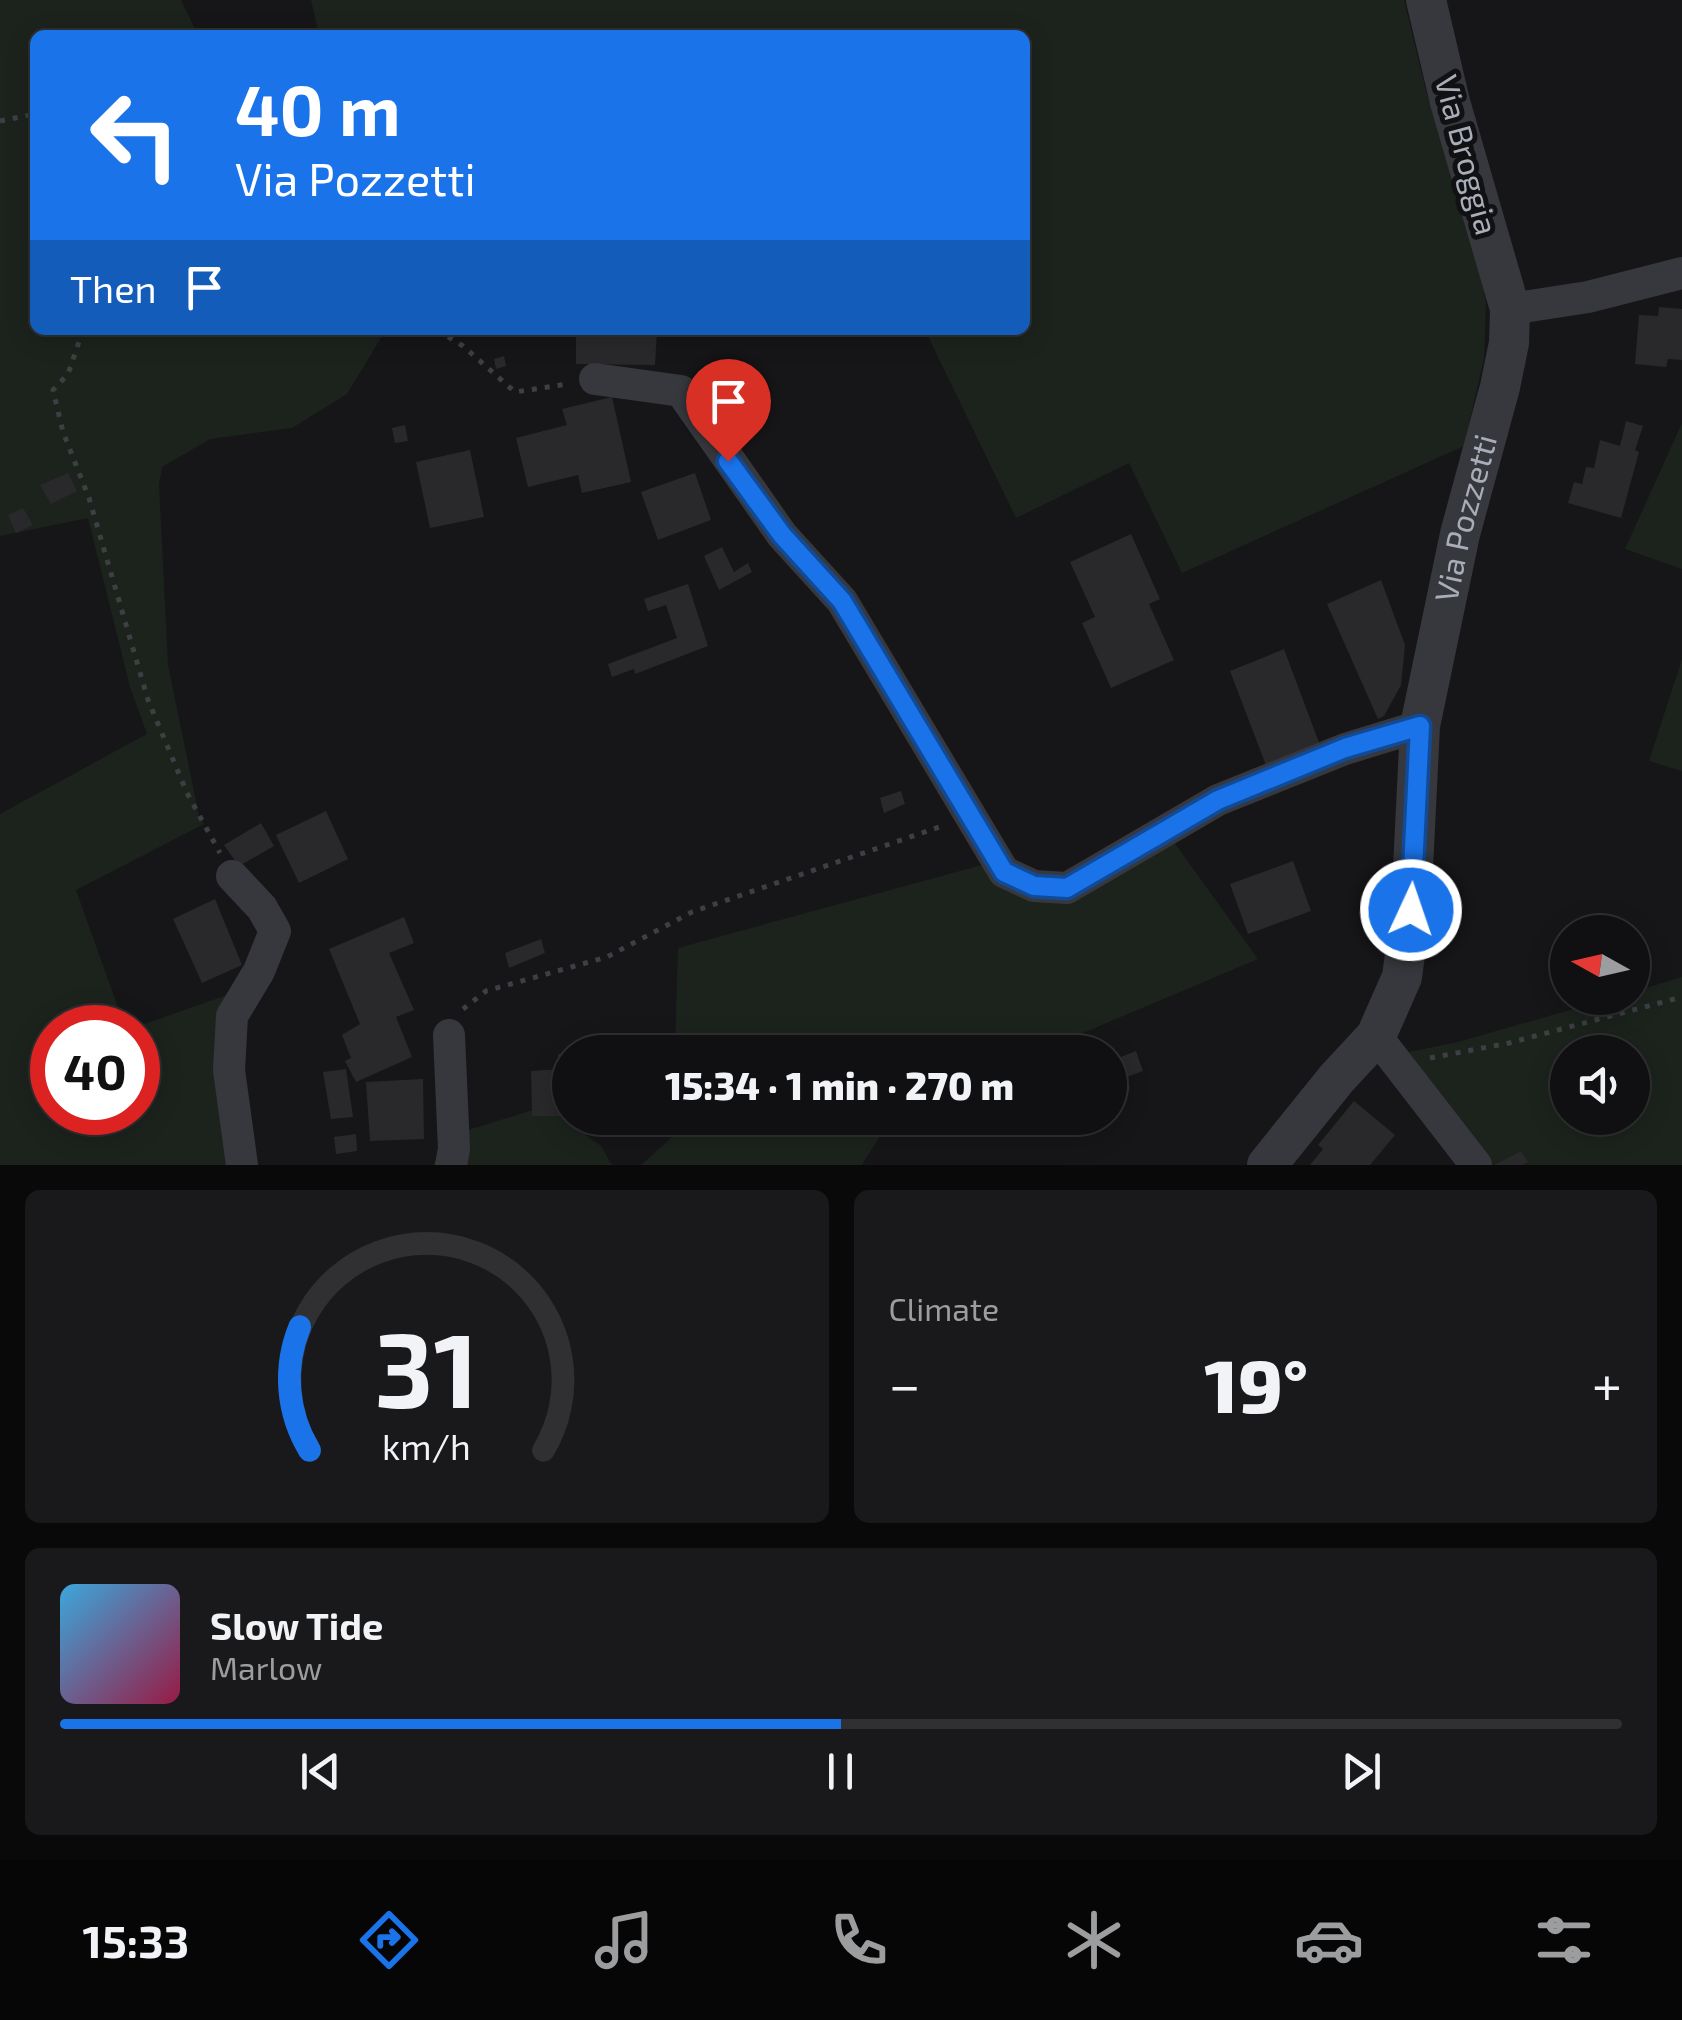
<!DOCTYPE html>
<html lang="en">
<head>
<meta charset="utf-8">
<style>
  :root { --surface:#101012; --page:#19191b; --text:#f1f3f6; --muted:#9c9d9f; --line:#303032; --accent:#1a73e8 }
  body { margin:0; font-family:"Exo 2",sans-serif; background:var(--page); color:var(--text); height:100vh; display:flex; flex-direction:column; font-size:38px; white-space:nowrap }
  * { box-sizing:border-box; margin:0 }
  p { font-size:32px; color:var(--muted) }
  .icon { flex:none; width:55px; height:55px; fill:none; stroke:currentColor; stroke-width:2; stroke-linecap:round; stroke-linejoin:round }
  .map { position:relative; height:1165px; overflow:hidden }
  .drawer { display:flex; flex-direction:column; gap:25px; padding:25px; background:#09090a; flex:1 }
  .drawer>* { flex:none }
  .guide { position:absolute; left:30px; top:30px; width:1000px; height:305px; border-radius:15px; box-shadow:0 5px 25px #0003,0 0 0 2px var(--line); background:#1a73e8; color:#fff; overflow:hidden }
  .needle { width:65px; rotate:278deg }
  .tools { position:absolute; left:1550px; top:915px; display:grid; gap:20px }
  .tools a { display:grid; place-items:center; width:100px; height:100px; border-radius:50%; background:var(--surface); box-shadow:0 5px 25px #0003,0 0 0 2px var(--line); font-size:50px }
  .speed { position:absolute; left:30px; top:1005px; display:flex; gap:20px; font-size:50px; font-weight:700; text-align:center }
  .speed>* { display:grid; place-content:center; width:130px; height:130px; border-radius:50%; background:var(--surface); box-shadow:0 5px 25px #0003,0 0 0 2px var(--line); line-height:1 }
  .speed .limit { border:15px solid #d22; background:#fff; color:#111 }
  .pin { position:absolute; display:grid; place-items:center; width:85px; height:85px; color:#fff; margin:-102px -42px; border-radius:50% 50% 50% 0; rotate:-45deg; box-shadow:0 0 10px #0007 }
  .pin .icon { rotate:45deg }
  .me { position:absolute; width:110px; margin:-55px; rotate:3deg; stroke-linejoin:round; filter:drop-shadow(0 0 8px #0008) }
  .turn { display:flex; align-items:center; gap:35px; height:210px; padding:0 40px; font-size:45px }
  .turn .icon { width:130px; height:130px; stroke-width:2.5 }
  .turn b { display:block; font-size:70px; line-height:85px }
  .then { display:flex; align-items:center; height:95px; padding:0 40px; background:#0003; gap:20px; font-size:38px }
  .big { font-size:75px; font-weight:800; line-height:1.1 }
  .drawer .widget { flex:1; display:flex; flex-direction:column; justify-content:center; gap:15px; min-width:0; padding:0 35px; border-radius:15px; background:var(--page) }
  .drawer .dial { align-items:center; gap:0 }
  .dial svg { height:260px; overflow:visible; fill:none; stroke:var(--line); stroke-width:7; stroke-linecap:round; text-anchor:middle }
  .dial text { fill:var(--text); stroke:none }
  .song { display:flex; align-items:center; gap:30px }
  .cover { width:120px; height:120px; border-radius:15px; background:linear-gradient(135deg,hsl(200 70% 55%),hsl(340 70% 35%)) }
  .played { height:10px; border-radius:5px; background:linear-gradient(90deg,var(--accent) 50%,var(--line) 50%) }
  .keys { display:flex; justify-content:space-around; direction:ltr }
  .heat { display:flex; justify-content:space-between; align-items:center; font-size:55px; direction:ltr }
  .drawer .tiles { flex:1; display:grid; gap:25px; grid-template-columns:1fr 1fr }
  .widget:last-child { grid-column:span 2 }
  .trip { position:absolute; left:552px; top:1035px; width:575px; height:100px; border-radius:50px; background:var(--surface); box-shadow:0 5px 25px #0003,0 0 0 2px var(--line); font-weight:800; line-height:100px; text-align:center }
  .dock { display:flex; height:160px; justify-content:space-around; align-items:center; background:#060607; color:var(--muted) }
  .dock .icon { width:70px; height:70px }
  .dock .on { color:var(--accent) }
  .dock b { font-size:45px; color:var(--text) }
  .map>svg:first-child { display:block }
</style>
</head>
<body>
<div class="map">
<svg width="1682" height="1165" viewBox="0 0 1682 1165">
  <rect width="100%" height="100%" fill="#161618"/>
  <!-- green -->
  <path fill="#1c231d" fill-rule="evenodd" d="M0,0H181L198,35H35V330H377L381,338L347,394L292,428L210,439L162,467L159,485L168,665L199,816L204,824L76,890L125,1027L52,1028V1112H138L136,1027L227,995L229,1165H0V814L147,734L130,687L88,518L0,536Z
    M311,0H1404L1425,87L1478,261L1486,302L1484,358L1464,446L1182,573L1129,463L1016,518L925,330H1025V35H319Z
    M1682,423V569L1625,549Z
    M1682,659V771L1649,761Z
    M1171,838L1258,959L1038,1052H675L678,948L982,865L1050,890Z
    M1682,977V1165H1487L1394,1055L1458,1042L1612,998H1632L1633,992ZM1568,1052H1632V1118H1568Z
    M546,1106L601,1146L612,1165H433L455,1134Z
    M672,1118H891L862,1165H641L671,1138Z"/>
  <!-- building -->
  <path fill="#29292c" d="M1659,307L1682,309V360L1668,359L1666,367L1635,364L1639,315L1658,316Z
    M576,330H657L655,365L576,364Z
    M504,356L506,366L496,369L494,359Z
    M612,397L631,482L582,493L578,475L528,487L516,438L567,425L562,409Z
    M1626,421L1643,426L1635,450L1639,452L1621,518L1568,503L1574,482L1582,484L1586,467L1594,468L1600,440L1620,446Z
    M405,425L408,441L395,443L392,428Z
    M470,450L484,517L430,528L416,462Z
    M68,473L77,491L51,504L40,485Z
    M695,473L711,520L658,540L641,492Z
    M23,508L33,525L16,533L8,515Z
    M1131,534L1160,599L1149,604L1174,660L1111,688L1082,623L1095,617L1070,562Z
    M722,547L734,572L748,563L752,572L719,590L704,556Z
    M1381,580L1405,645L1401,685L1384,716L1378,719L1327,604Z
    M688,584L708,646L635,674L634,669L612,677L608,664L677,638L666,605L648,611L644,599Z
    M1284,649L1321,748L1267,768L1230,671Z
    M901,791L905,804L884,813L880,798Z
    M326,811L348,859L299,883L276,835Z
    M261,823L274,846L239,866L224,845Z
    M1293,861L1311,911L1248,934L1230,884Z
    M215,899L242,965L202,983L173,919Z
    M404,917L414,943L389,953L414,1010L396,1017L412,1057L356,1082L345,1061L351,1058L342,1035L360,1024L329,949Z
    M541,939L545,953L509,968L505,953Z
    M1136,1051L1143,1071L1121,1079L1113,1060Z
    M558,1054H570V1116H532L531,1071L560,1069Z
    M346,1069L353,1117L331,1119L323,1072Z
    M423,1079L424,1139L370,1141L366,1082Z
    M1110,1081L1130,1087L1126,1102L1110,1097Z
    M1354,1101L1395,1135L1370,1165H1310L1323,1149L1318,1145Z
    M356,1134L357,1151L336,1154L334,1137Z
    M1521,1151L1528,1162L1522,1165H1494Z"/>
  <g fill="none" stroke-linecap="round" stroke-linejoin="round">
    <!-- path -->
    <path stroke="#3d3f44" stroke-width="5" stroke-dasharray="5 8" stroke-linecap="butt" d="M0,121L35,114
      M83,330L68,374L53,390L63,432L89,498L148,700L187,793L220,853
      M437,330L463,346L515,392L568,384
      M463,1009L486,991L607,957L692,912L945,825
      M1430,1058L1509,1043L1682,997"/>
    <!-- minor -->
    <path stroke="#37383d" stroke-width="32" d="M1510,309L1588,297L1682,273
      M595,379L681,391L782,535L842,601L1004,872L1034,886L1067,888L1218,800L1345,749L1420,726
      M232,876L262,908L275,931L259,971L232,1016L229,1070L242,1165
      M449,1035L454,1149L451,1165
      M1376,1036L1476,1165"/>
    <!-- tertiary -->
    <path stroke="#37383d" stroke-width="40" id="s1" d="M1267,1165L1337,1078L1376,1036L1402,977L1411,909L1420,726L1460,534L1500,387L1509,343L1510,309L1450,102L1426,0"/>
  </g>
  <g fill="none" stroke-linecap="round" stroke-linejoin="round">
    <!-- route casing -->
    <g stroke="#114b97" stroke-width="25">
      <path id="route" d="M728,461L782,535L842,601L1004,872L1034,886L1067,888L1218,800L1345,748L1420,726L1411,910"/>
    </g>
    <!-- route -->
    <use href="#route" stroke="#1a73e8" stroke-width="18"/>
  </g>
  <g text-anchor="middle" stroke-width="10" stroke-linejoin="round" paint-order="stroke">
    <!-- street labels -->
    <g font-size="32" fill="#a8adb8" stroke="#111113">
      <text transform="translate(1466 155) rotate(75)" y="11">Via Broggia</text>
      <text dy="11" stroke="none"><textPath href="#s1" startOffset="698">Via Pozzetti</textPath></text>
    </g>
  </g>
</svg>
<div class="tools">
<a><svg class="needle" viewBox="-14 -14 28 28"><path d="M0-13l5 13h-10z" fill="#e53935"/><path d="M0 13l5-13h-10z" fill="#9c9d9f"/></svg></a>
<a><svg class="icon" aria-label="sound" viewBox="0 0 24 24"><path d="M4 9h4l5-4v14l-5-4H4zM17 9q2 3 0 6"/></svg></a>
</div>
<div class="speed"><div class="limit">40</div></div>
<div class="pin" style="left:728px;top:461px;background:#d93025"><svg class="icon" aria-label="arrive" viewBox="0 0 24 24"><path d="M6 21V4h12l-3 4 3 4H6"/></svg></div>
<svg class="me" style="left:1411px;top:910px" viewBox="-20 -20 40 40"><circle r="17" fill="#1a73e8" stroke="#fff" stroke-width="3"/><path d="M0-11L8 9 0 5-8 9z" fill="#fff"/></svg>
<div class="trip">15:34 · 1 min · 270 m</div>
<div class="guide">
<div class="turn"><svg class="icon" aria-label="left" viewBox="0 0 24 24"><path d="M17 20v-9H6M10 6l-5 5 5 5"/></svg><div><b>40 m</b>Via Pozzetti</div></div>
<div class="then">Then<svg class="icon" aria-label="arrive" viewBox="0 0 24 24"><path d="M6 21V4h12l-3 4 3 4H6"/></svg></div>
</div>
</div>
<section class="drawer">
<div class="tiles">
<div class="widget dial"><svg viewBox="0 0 100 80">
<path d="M14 69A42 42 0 1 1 86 69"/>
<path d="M14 69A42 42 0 0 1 11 31" stroke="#1a73e8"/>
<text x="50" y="56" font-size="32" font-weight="700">31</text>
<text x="50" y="72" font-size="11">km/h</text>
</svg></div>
<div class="widget"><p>Climate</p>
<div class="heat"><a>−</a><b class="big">19°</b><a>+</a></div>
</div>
<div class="widget">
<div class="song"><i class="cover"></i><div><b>Slow Tide</b><p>Marlow</p></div></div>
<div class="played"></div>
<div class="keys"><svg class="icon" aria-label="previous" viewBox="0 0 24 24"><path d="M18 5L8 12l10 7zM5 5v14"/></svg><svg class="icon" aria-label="pause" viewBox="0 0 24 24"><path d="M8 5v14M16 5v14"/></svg><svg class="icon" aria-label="next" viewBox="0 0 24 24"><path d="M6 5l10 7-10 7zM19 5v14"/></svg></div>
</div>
</div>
</section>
<nav class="dock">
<b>15:33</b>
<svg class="icon on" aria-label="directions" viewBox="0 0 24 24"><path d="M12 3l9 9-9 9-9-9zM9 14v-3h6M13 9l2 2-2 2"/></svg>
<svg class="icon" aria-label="music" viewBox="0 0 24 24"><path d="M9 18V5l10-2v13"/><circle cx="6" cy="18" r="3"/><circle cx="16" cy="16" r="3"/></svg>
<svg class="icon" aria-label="phone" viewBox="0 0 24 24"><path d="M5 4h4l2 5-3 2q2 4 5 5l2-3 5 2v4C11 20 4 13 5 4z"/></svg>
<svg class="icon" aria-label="climate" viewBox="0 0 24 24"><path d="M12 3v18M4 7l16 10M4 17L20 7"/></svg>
<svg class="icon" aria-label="car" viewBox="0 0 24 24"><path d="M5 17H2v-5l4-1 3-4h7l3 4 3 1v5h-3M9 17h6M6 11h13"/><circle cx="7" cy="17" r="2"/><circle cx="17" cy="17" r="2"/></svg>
<svg class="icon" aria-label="filters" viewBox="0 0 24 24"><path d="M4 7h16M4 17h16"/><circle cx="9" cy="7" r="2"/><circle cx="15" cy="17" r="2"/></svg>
</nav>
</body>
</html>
